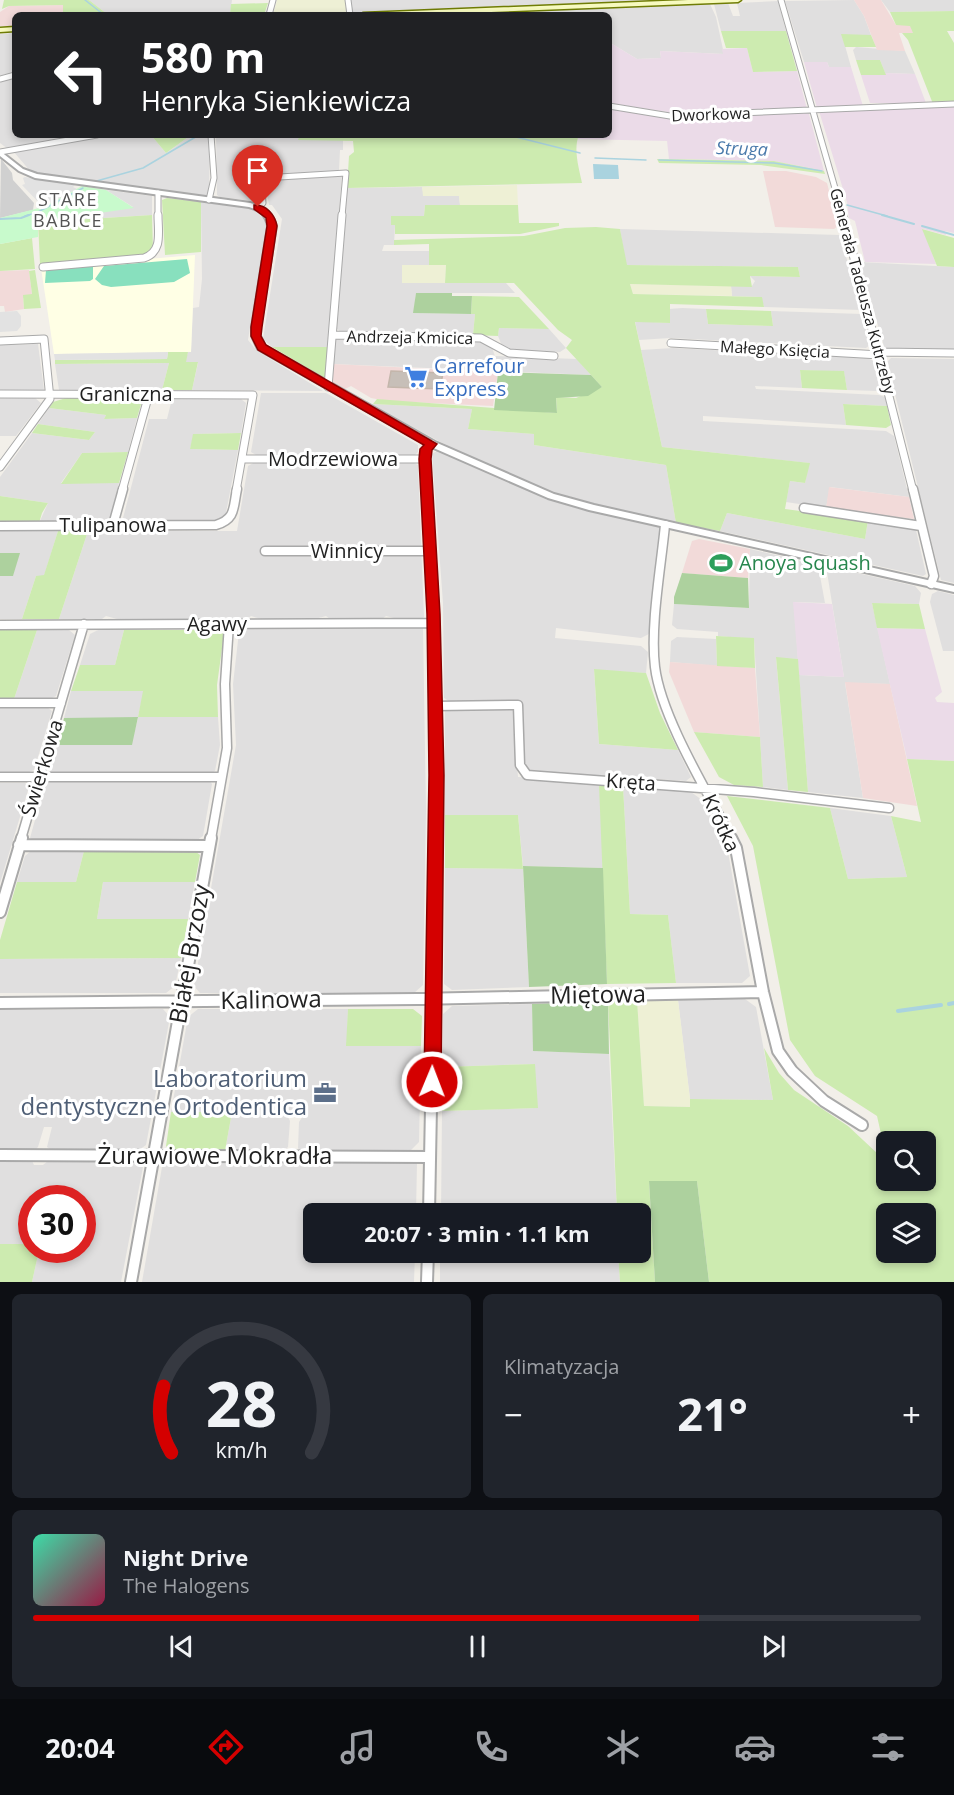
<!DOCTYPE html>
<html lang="pl">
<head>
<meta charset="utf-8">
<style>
  :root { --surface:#171b24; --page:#20242c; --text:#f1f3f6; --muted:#9ea1a6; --line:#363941; --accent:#d40000 }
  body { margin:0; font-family:"Open Sans",sans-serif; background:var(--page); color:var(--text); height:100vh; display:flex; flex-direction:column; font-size:22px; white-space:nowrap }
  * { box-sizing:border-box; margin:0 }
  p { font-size:20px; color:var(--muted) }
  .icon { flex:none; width:33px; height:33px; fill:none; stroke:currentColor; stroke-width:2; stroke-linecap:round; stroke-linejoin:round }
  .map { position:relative; height:1282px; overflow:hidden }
  .side { display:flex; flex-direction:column; gap:12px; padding:12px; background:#0d0f14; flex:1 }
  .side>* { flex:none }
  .hud { position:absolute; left:12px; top:12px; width:600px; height:126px; border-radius:9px; box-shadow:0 3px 9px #0003; background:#202124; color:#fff; overflow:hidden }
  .controls { position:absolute; left:876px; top:1131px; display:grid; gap:12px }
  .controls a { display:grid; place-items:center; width:60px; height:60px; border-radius:9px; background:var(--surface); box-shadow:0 3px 9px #0003; font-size:30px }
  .speed { position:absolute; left:18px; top:1185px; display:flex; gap:12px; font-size:30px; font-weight:700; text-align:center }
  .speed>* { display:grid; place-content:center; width:78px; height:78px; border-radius:50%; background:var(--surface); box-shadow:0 3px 9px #0003; line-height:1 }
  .speed .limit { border:9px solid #d22; background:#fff; color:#111 }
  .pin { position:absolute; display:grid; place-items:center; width:51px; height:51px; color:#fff; margin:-62px -26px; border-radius:50% 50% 50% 0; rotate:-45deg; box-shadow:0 0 6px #0007 }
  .pin .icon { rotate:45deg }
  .me { position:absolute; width:66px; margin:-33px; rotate:1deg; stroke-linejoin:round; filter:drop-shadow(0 0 4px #0008) }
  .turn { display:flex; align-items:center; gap:21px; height:126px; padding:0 30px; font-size:27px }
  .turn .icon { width:78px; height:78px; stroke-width:2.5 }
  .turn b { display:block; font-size:42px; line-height:51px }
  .big { font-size:45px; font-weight:700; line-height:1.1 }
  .side .card { flex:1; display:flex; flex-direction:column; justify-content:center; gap:9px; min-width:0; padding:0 21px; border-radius:9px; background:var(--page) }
  .side .dial { align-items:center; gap:0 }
  .dial svg { height:156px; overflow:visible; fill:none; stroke:var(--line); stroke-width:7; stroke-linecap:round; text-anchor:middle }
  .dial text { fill:var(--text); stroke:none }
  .song { display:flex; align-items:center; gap:18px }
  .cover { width:72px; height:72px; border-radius:9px; background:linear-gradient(135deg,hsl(160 70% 55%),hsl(340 70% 35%)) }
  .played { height:6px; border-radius:3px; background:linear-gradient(90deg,var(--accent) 75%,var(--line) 75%) }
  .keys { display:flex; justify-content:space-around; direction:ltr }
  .heat { display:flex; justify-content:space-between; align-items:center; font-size:33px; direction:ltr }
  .side .tiles { flex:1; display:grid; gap:12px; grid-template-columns:1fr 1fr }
  .card:last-child { grid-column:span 2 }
  .trip { position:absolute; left:303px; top:1203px; width:348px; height:60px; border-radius:9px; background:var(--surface); box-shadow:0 3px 9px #0003; font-weight:700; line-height:60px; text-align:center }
  .tab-bar { display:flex; height:96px; justify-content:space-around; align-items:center; background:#090b0e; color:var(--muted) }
  .tab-bar .icon { width:42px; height:42px }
  .tab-bar .on { color:var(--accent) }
  .tab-bar b { font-size:27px; color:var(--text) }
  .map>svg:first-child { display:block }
</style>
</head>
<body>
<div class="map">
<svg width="954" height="1282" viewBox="0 0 954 1282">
  <rect width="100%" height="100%" fill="#f2efe9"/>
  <!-- residential -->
  <path fill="#e0dfdf" d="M89,0H232L230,15L107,14Z
    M351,0H666L351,13Z
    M854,0L864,16L871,35H842L851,67H829L827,62H804L785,1Z
    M881,0H954V11L890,12Z
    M778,1L786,31H721L714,4L728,3L733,16H740L737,3Z
    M710,4L716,17L724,54L660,51L661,58L637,59L609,42V15H538L532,11Z
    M15,33V71L0,76V34Z
    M856,47L905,51L915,74L885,73L880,60H856L853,50Z
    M15,77V135H78L8,149L0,143V82Z
    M105,135H151L166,153L191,135H206L210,139L209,196L31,172L13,151Z
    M216,135H300L299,140H343V150H340L339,170L333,173L259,177L260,202L220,197L217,195Z
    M342,176L328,347H272L263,339L282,219L272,205H269L267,193H264V180Z
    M422,187L424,196H459L460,205H425L424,216L395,225L394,245H384L382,251H429V265L402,266V283H506L515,293H416L414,313L475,314L473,335L341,332L337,329L347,188Z
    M106,190L152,196V215L56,221L55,219L133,207Z
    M201,202L246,208L254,210L265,220L266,226L248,340L257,351L323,391L192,390L198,363L185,362L188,352H191L193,308L199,307L202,279Z
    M620,229L840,235L861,310L764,307L761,297L732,296L731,286H752L755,281L750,276L800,277L798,267L626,265Z
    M860,262L954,267V351L885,350Z
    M682,308L706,309L708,324L773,326L771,311L862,314L870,345L866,348L670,338L639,340L635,321L670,323L669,309Z
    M499,328L549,329L566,348L560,352L509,350L502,346L498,336Z
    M341,338L482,341L491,345L495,356L577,359L591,375L332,364L335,340Z
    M38,344L44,390H0V345Z
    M673,348L867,358L874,361L883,388L878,391L847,390L844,372L800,370L802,388L755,386L756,389L879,395L885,397L887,406L843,404L846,425L703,416V421L886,431L894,436L909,497L830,487L826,508L786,502L790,481L805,483L809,463L662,447L641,350Z
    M891,358L954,359V583L941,580L887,362Z
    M169,363L162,390H59L55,364Z
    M261,393H326L418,445V452L415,455H256L251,452Z
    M0,397L35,398L41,403L16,436H0Z
    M172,399H241L246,403L241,433L194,434L190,449L238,450L225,518L218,522H128L123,518L149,419H167Z
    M373,404L472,409L468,429L535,434L534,445L666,465L676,523L661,520L649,634L641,638L556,628L555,638L641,646L648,652L646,673L594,670L599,744L678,750L691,777L686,781L528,771L525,768L520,704L452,703L444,698L443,603L432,454L446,445L372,405Z
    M49,408L106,415L104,419L137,418L128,452L82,453L61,483H119L110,518L102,522L39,523L48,503L0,496V477L32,433L89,440L95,432L38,424Z
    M255,462H412L418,465L424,617L422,619H398L386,616L382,619H330L326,616L315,619H261L251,616L247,619H117L106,616L102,619H59L88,531H237L248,466Z
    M727,513L865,539L868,520L911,527L916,530L926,574L923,576L720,531Z
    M0,531H58L44,576H36L22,619H0V576L13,575L19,553H0Z
    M750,549L818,565L825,603L794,602L798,659L776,658L788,790L763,787L754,639L718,636V632L677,629L672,625L674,604L749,608Z
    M826,566L915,586L921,593L919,604L872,603L890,684L845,683L863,798L808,792L799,675L844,677Z
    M938,591L954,595V651H943L930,602L932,594Z
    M243,628H423L426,810L423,985L414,993H200L194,986L236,745L233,684L239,632Z
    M37,630H69L75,635L56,696L50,699H14Z
    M98,630H124L115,665H80L90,634Z
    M677,637L716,639L717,666L670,662L671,641Z
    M71,691H144L138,717H218L220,745L215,771L210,774L52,777L50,771L57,745H131L138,718H64Z
    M0,707H47L52,711L34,770L27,773H0Z
    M445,708L513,709L518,777L600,782L603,868L523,866L518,815H445Z
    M209,780L212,784L203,836L197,840L35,841L30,838L45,784L51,781Z
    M0,783H25L29,787L0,883Z
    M623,786L691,792L702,800L727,846L750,976L742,983H676L668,915L630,914Z
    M830,808L891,816L907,877L848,879Z
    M31,851H84L76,882H17L25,856Z
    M445,868L523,869L529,987L452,990L444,984Z
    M103,882H195L188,919H97Z
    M181,958L175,986L166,993H0V959Z
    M745,999L756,1007L773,1100L690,1099L678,1000Z
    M532,1004L534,1051L609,1054L617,1213L441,1214L442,1111L537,1108L534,1064L442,1067L443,1014L452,1006Z
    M163,1009L170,1017L146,1145L139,1150H51L47,1147L52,1127H44L38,1147L34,1151H0V1010Z
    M198,1009H348L347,1046H421L419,1142L410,1151H300L298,1148L299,1122L305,1113H286L290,1121L288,1147L284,1151H225L232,1112H171L188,1017Z
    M0,1161H32L34,1165H43L48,1161H137L143,1167L121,1282H32L39,1250H82V1198H32L31,1244H0Z
    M169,1161L417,1163L416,1213L314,1214V1252L415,1253L414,1282H142L162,1167Z
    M440,1253H618L620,1282H440Z"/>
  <!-- commercial -->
  <path fill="#f2dad9" d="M854,0H881L896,25H910L914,33H899L905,51L877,50L864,16Z
    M64,5L63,15H15V26H0V12L9,6Z
    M763,171H786L816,177L827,183L838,226L834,229L775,227Z
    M29,270L32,295L23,298L24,309L5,312L4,306H0V271Z
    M332,364L498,372L493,406L387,401L371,398L351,386L345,389L331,381Z
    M829,487L909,497L914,519L826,508Z
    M699,539L750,549L748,578L682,573L692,541Z
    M670,662L755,668L760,737L694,732L669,672Z
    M845,682L890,684L917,806L863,798Z"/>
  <!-- industrial -->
  <path fill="#ebdbe8" d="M609,42L637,59L661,58L660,51L723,54L722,49L747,48L753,72L797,71L807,109L668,115L667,112L609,103Z
    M804,62H827L829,67H851L863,106L817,108Z
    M885,73L915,74L926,103H870L861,75H885Z
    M954,105V233L945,231L946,235L923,229L936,264L865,262L855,221L849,218L847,202L819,111Z
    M609,108L667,116L804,113L809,114L824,171L774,161L669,159L667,141L577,139L579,135H609Z
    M793,602L832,604L844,677L799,675Z
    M877,628L925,629L942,692L935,698L937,702L954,703V761L907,759Z"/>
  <!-- education -->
  <path fill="#ffffe5" d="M195,255L191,352L54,354L41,268Z"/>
  <!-- religious -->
  <path fill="#d0d0d0" d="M1,159L12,173L13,180L34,203L33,210L0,218Z"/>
  <!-- farmland -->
  <path fill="#eef0d5" d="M277,0H346L347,13L273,15Z
    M517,185L518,205H460L459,196H423L422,187Z
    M402,265H446L445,283H402Z
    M630,284L731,286L732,296L633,294Z
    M637,1000H678L691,1107L644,1106Z"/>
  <!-- grass -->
  <path fill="#cdebb0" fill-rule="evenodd" d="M4,0H89L107,14L114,12L118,15H63V5L9,6L2,9Z
    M268,3L264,15H230L231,4Z
    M954,11V31H947L954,43V103L933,104L908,40L902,33H913L910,26L896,25L890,12Z
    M721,31H786L797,71L753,72L747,48H726Z
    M841,34L871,35L876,47H845Z
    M856,60H880L886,75H861Z
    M151,135H191L166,153Z
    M300,135H579C573,149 579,168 582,183L347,188L349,156L354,152L353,141L298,140Z
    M657,159L774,161L824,171L825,174L761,165L659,163Z
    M167,198L201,202V252L165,255L162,200Z
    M425,205H518L519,223H559V226L520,234H395V225H391V216H424Z
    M152,215L153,250L141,256L40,264L38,222L55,219L56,221Z
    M596,227L620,229L627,265L798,267L800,277L750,276L752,287L630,284L633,294L762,297L764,307L670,304V323L635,322L662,447L810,463L805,483L790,481L785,509L868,520L865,539L727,513L720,531L676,523L666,465L534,445V434L468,429L472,409L373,404L377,399L557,413L556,397L576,398L602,387L566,348L572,340L558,330L514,283H445L446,265H429V244L394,245V240L524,236L565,228Z
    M922,229L954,238V267L937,266Z
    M32,238L35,269L0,271V244Z
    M35,270L41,308L24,309L23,295L32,294L29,271Z
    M472,296L519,297L549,329L499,328L498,336L473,335L475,314H471Z
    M706,309L771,311L773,326L708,324Z
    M272,347H328L326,377L324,378Z
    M168,352H188L186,362H198L192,390H162L169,363L55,364V360L167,359Z
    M800,370L844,371L847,390L802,388Z
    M66,398H137L142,401L137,418L104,419L106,415L49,408L53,402Z
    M843,404L887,406L891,425L886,428L846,425Z
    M38,424L95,432L89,440L32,433Z
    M241,433L238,450L190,449L193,434Z
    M128,452L119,483L61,484L82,453Z
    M0,496L48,503L42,513L39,523H0Z
    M58,531H88L59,619H22L36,576L44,575Z
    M872,603L919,604L925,629L877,628Z
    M0,630H37L14,699H0Z
    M124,630H217L224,634L217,685L218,717H138L143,691H71L80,665H115Z
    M716,636L754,638L755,668L717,666Z
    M776,657L798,659L808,792L788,790Z
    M594,669L646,673L660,713L678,750L599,744Z
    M694,732L760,737L763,787L734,785L719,777Z
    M907,759L954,761V1282H709L697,1181L649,1182L655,1282H620L618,1253L640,1252V1214L617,1213L608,1001L637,1000L644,1106L690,1107V1099L773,1100L764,1048L779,1073L794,1090L848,1126L878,1154L886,1166V1180H926V1142H886V1156L877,1116L815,1076L790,1040L753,846L727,796L830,808L848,879L907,877L891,816L921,822ZM886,1214H926V1252H886Z
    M599,785L623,786L630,914L668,915L676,983L607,984Z
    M445,815H518L523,869L445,868Z
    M84,851H195L200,855L195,882H103L97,919H188L181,958L0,959V940L17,882H76Z
    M348,1009H413L422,1016L421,1046H346Z
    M535,1064L538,1108L442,1111V1067Z
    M171,1112H232L225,1151H171L166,1146Z
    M0,1244H31L32,1250H39L32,1282H0Z"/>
  <!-- forest -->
  <path fill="#add19e" d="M416,293H452V296H472L471,314L413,313Z
    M498,372L591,375L602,387L588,396L556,398L557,413L494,410Z
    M0,553H20L13,576H0Z
    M682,573L748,578L749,608L674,604V597Z
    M138,717L132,745H57L64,718Z
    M523,866L603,868L607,984L529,987Z
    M608,1001L609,1054L533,1051L532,1004Z
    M649,1181H697L709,1282H655Z"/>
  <!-- park -->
  <path fill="#c8facc" d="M82,186L106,190L134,208L38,222V237L0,244V218L43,207Z"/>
  <!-- pitch -->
  <path fill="#88e0be" d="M187,259L190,273L174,282L111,287L102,285L95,279L104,266Z
    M93,265V279L90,281L45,283L46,270Z"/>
  <!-- parking -->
  <path fill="#e2e2e2" d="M25,177L75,185L73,187L77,189L43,207L22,185L25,184L23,178Z
    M17,311L21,316V326L17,331L0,332V312Z
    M168,352L167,359L55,360L54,354Z"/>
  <!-- water -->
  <path fill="#aad3df" d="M593,164L618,165L619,179H594Z"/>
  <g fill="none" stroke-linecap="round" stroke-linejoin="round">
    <!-- stream-far2 -->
    <path stroke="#aad3df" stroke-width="1.5" d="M85,0L104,15
      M508,135L580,153
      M595,158L646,160
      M659,160L774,163L822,171
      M93,182L143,168L199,135
      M847,205L887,216
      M38,212L83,188
      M25,216L32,214"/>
    <!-- stream-far1 -->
    <path stroke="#aad3df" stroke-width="2" d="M882,215L914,224
      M0,219L21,218L29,215
      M922,226L954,235"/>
    <!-- stream -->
    <path stroke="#aad3df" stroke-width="4" d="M949,1004L954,1003
      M898,1011L941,1005"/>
  </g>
  <!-- building -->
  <path fill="#c7bfb8" stroke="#c4b6ab" stroke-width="1.5" d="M391,371L443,373L440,389L388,387Z"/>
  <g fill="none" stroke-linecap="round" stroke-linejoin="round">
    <!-- minor-far3 casing -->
    <g stroke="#a9a9a9" stroke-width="7">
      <path id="minor-far3" d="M348,0L350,15
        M781,0L843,216
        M269,15L273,0
        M0,79L15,75
        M609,106L670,116L954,104
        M0,152L97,135
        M158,193V216
        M209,200L214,178L211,135
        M258,207L263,203L261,180L263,178L346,173L342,216"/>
    </g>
    <!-- minor-far2 casing -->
    <g stroke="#a9a9a9" stroke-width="9">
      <path id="minor-far2" d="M843,215L913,491
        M43,267L144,258C163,252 158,232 158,215
        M333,335L481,338L509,353L554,356
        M0,341L44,339L50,399L0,467
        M671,343L880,355
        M879,352L954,353
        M328,387L342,215
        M0,394L253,395L236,491
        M242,459H425
        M122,491L149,394
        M427,491L426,449L432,444"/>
    </g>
    <!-- minor-far1 casing -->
    <g stroke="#a9a9a9" stroke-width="11">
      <path id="minor-far1" d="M427,489L434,623L436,839
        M913,489L934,576L931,584
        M804,508L921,526
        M113,525L123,489
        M665,525C661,567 650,626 655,667C661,717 708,793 732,839
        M0,526L216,525C236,519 233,508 237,489
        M265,551H429
        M0,625L434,623
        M0,703H61
        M435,706L518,705L520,765L527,775L754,792L889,808
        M0,777H221
        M21,839L84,624
        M211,839L227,748L225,684L229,624"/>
    </g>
    <!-- minor casing -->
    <g stroke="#a9a9a9" stroke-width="14">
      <path id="minor" d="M731,838L736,848L763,992L778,1051L792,1071L824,1101L862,1125
        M19,845L209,846
        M0,912L22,838
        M0,1003L417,999L763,992
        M0,1155L430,1157
        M429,1214L436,838
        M131,1282L211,838
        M427,1282L428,1252"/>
    </g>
    <!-- tertiary casing -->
    <g stroke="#a9a9a9" stroke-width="4">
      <path id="tertiary" d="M0,151L23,169L37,174L250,203C264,206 272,212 276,226L260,327V336L265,346L435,442L554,494L594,505L954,586V592L589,510L548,498L429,446L258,349L252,336V327L268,226C266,215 260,210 249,207L35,178L19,171L0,156Z"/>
    </g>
    <!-- secondary casing -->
    <g stroke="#707d05" stroke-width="3">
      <path id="secondary" d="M688,0H741L738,2L414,15H360L363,13Z
        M15,27V31L0,32V28Z"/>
    </g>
    <!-- minor-far3 -->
    <use href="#minor-far3" stroke="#fff" stroke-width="5"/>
    <!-- minor-far2 -->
    <use href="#minor-far2" stroke="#fff" stroke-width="7"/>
    <!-- minor-far1 -->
    <use href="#minor-far1" stroke="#fff" stroke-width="8"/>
    <!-- minor -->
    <use href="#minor" stroke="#fff" stroke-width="10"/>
    <!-- tertiary -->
    <use href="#tertiary" fill="#fff" fill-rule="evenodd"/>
    <!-- secondary -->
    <use href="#secondary" fill="#f7fabf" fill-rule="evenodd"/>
  </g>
  <!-- route -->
  <path fill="#d40000" stroke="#8a0000" stroke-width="1.5" d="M254,205C266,204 275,215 277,226L262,327L261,336L266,345L437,444L432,450L431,459L440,614L444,775L441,1082L439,1088L432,1090L426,1088L424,1082L429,775L427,614L419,459L420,449L424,445L258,350L251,336V327L267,226L266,218L254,209Z"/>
  <!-- icons -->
  <defs>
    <g id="supermarket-bare" transform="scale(1.8)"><path d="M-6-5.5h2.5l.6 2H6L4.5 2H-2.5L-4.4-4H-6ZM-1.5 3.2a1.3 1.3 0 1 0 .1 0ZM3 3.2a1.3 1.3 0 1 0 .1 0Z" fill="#3f7fe0" stroke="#fff" stroke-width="2.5" paint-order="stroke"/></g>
    <g id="stadium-bare" transform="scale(1.8)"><path d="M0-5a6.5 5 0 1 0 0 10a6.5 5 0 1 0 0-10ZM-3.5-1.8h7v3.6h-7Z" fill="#2e9e5b" stroke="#fff" stroke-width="2.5" paint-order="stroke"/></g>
    <g id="office-bare" transform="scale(1.8)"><path d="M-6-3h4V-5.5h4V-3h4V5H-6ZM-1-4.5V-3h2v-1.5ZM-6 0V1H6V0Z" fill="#5c6f8a" stroke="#fff" stroke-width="2.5" paint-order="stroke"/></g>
  </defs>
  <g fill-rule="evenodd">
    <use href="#supermarket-bare" x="416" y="377"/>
    <use href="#stadium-bare" x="721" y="563"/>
    <use href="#office-bare" x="325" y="1093"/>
  </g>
  <g text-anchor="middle" stroke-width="6" stroke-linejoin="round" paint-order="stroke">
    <!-- far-street labels -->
    <g font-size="16" fill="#222" stroke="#fff">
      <text transform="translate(711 114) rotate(-2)" y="6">Dworkowa</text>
      <text transform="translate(863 291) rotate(75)" y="6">Generała Tadeusza Kutrzeby</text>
      <text transform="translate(410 337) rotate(1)" y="6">Andrzeja Kmicica</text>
      <text transform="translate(775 349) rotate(3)" y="6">Małego Księcia</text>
    </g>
    <!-- far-water labels -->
    <g font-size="18" font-style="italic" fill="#4a7aab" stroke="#fff">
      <text transform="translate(742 149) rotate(2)" y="6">Struga</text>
    </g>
    <!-- far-quarter labels -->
    <g font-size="18" letter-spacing="1.5" fill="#555" stroke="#fff">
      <text x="68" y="206">STARE<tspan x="68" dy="21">BABICE</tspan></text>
    </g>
    <!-- shop labels -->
    <g font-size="20" fill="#366cbe" stroke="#fff" text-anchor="start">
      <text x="434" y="373">Carrefour<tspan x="434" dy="23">Express</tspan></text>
    </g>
    <!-- street labels -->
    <g font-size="20" fill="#222" stroke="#fff">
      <text x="126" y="401">Graniczna</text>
      <text x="333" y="466">Modrzewiowa</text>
      <text x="113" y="532">Tulipanowa</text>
      <text x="347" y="558">Winnicy</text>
      <text x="217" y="631">Agawy</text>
      <text transform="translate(42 768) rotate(-73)" y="7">Świerkowa</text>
      <text transform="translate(631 782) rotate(4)" y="7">Kręta</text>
      <text transform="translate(721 823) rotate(65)" y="7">Krótka</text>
    </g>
    <!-- leisure labels -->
    <g font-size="20" fill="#27864d" stroke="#fff" text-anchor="start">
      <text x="739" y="570">Anoya Squash</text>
    </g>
    <!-- near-street labels -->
    <g font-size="24" fill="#222" stroke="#fff">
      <text transform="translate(190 954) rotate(-80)" y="8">Białej Brzozy</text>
      <text transform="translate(598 995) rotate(-1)" y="8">Miętowa</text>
      <text transform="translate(271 1000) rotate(-1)" y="8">Kalinowa</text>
      <text x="215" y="1164">Żurawiowe Mokradła</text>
    </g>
    <!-- near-service labels -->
    <g font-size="24" fill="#4e5e75" stroke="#fff" text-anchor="end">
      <text x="307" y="1087">Laboratorium<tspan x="307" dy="28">dentystyczne Ortodentica</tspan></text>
    </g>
  </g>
</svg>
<div class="controls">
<a><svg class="icon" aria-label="search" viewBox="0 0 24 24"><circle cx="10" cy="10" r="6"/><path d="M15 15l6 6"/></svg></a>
<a><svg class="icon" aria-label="layers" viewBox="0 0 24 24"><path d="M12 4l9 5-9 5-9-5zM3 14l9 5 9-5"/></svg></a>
</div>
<div class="speed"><div class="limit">30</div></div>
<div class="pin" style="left:258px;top:207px;background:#d93025"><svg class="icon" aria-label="arrive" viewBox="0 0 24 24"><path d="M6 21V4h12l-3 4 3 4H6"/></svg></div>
<svg class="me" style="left:432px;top:1082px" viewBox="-20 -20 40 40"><circle r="17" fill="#d40000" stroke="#fff" stroke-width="3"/><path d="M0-11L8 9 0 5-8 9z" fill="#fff"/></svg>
<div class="trip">20:07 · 3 min · 1.1 km</div>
<div class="hud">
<div class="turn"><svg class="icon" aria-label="left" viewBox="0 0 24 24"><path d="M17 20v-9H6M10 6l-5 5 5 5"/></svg><div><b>580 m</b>Henryka Sienkiewicza</div></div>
</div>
</div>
<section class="side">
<div class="tiles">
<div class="card dial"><svg viewBox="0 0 100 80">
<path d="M14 69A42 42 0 1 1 86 69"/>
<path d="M14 69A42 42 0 0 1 10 35" stroke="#d40000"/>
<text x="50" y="56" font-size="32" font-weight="700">28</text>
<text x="50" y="72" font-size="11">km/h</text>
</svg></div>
<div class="card"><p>Klimatyzacja</p>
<div class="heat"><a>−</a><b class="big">21°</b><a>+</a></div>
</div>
<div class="card">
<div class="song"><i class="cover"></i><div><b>Night Drive</b><p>The Halogens</p></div></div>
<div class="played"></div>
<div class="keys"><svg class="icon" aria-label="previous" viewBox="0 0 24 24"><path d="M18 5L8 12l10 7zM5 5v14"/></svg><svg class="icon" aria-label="pause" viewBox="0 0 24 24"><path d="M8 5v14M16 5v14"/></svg><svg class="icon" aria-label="next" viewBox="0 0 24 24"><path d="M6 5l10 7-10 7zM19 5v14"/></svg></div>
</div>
</div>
</section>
<nav class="tab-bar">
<b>20:04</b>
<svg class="icon on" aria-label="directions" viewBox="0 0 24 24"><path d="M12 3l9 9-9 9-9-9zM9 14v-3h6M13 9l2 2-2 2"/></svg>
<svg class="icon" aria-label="music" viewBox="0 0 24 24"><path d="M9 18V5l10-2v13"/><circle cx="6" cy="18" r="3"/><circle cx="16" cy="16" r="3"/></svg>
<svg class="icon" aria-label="phone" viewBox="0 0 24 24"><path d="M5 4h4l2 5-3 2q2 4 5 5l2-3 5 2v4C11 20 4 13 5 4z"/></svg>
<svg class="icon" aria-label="climate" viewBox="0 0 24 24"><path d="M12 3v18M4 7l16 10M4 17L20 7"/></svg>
<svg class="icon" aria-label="car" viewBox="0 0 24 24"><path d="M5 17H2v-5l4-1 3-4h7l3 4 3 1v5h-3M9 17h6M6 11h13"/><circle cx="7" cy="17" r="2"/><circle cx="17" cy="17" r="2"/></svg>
<svg class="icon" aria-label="filters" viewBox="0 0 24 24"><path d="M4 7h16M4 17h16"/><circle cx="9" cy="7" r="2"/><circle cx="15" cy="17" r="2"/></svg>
</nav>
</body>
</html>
